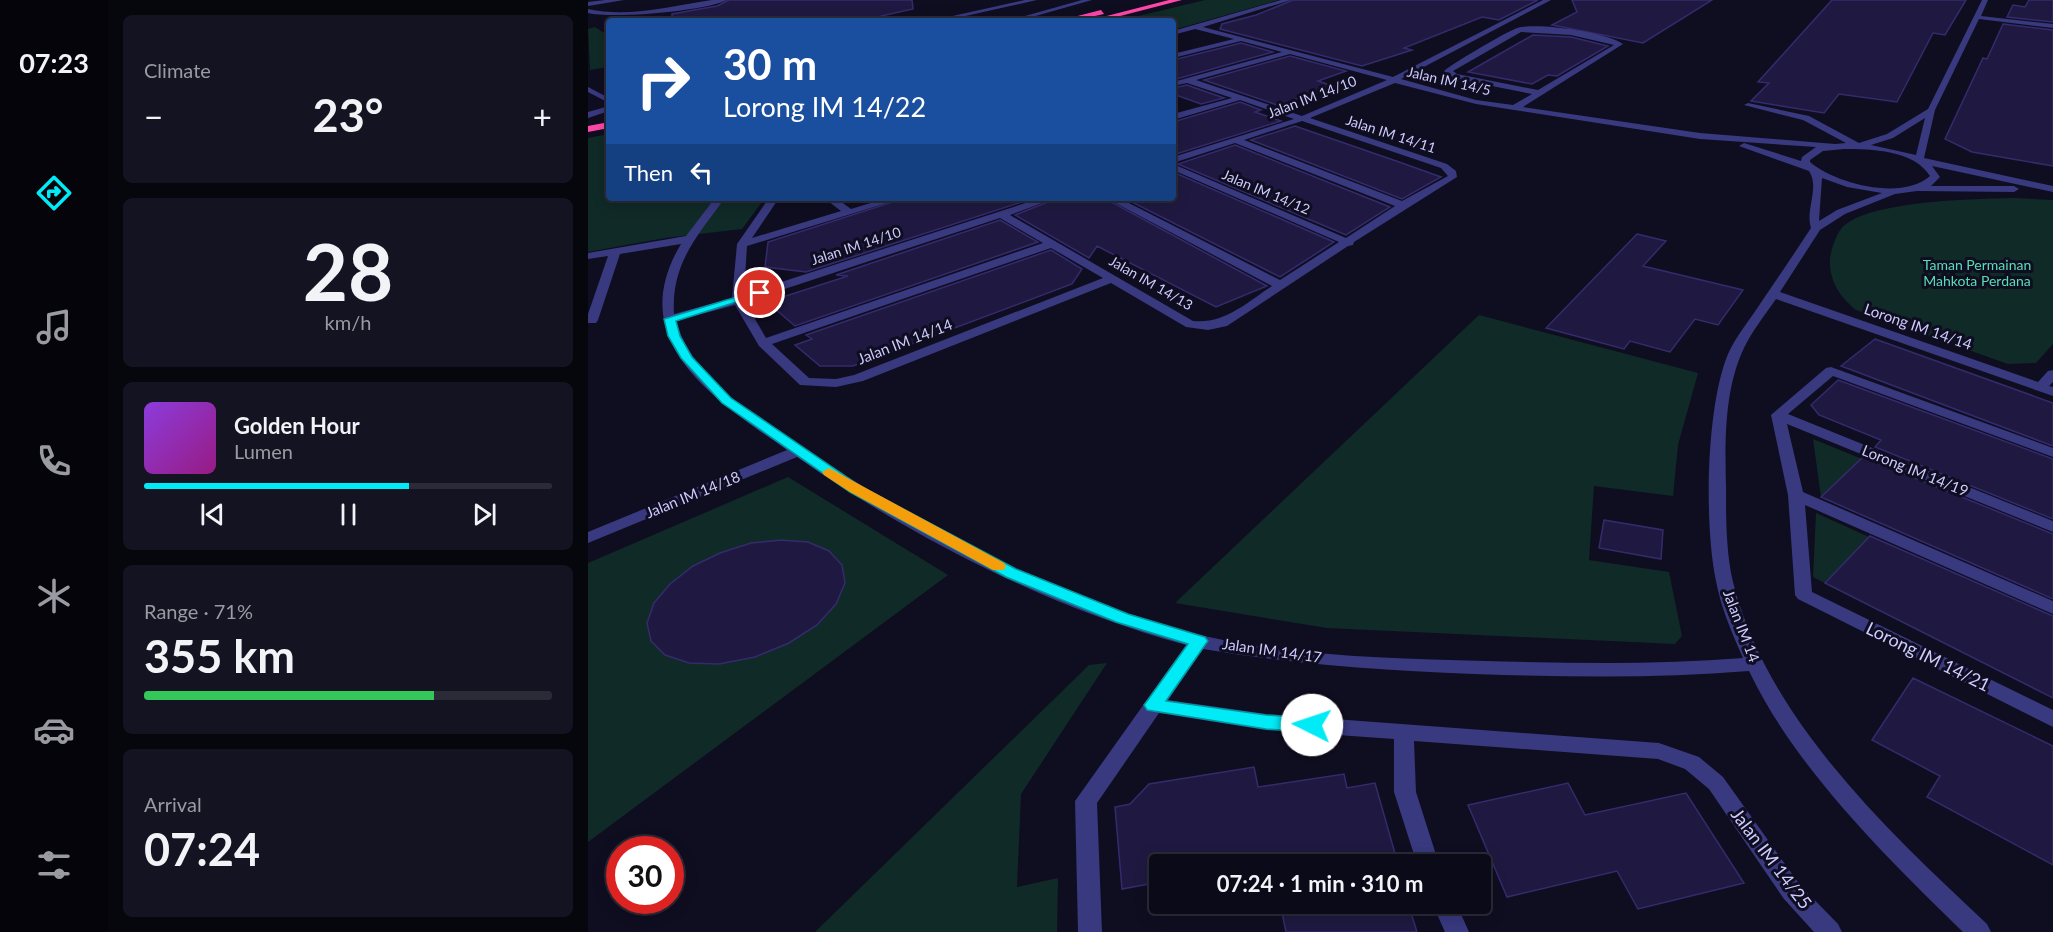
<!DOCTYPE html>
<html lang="en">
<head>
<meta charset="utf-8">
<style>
  :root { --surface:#0b0a18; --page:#141321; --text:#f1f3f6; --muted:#9a9aa2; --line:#2b2b37; --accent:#00ebf6 }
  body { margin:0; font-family:Lato,sans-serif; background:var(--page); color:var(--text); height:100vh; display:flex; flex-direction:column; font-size:22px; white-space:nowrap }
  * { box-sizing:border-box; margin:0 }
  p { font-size:20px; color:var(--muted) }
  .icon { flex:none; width:33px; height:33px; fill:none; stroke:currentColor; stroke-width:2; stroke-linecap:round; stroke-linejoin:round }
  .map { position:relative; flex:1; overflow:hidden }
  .panel { display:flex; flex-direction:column; gap:15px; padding:15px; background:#06060d; width:480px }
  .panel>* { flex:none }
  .banner { position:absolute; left:18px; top:18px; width:570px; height:183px; border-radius:6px; box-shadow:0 3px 15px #0003,0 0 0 2px var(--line); background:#1a4fa0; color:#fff; overflow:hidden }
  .speed { position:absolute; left:18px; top:836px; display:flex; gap:12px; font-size:30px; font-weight:700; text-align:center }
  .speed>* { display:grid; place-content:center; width:78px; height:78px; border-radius:50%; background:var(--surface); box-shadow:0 3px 15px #0003,0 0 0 2px var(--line); line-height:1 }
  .speed .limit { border:9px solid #d22; background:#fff; color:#111 }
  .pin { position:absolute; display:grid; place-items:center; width:51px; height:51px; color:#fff; margin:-26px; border:3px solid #fff; border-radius:50%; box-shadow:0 2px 6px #0007 }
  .me { position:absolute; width:66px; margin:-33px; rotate:274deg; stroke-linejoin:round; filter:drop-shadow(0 0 4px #0008) }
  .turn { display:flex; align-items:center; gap:21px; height:126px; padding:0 18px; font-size:27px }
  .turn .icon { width:78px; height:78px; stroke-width:2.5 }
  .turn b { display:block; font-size:42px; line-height:51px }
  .then { display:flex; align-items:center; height:57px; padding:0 18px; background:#0003; gap:12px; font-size:22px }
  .big { font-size:45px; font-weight:700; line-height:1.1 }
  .panel .tile { flex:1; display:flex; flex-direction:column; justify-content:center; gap:9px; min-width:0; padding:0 21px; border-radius:9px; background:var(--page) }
  .panel .dial { align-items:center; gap:0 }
  .dial b { font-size:78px; line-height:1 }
  .song { display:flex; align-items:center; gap:18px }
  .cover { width:72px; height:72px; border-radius:9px; background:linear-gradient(135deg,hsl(270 70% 55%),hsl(310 70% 35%)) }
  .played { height:6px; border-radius:3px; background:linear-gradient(90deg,var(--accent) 65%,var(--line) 65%) }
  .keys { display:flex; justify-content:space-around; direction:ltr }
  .heat { display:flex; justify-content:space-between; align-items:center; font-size:33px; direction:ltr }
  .charge { height:9px; border-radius:4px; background:linear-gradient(90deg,#34c759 71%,var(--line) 0) }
  .trip { position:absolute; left:561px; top:854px; width:342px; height:60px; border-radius:6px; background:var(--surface); box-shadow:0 3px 15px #0003,0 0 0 2px var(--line); font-weight:700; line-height:60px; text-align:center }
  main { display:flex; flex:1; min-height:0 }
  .tab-bar { display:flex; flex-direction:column; width:108px; justify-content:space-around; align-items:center; background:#04040a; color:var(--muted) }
  .tab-bar .icon { width:42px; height:42px }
  .tab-bar .selected { color:var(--accent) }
  .tab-bar b { font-size:27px; color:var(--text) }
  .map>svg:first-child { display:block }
</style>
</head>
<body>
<main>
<nav class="tab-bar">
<b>07:23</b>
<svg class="icon selected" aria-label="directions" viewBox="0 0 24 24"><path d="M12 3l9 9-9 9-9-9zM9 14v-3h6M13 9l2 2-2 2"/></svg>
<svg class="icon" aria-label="music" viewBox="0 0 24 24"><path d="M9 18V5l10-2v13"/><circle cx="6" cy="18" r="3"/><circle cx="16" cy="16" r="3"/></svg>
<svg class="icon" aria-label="phone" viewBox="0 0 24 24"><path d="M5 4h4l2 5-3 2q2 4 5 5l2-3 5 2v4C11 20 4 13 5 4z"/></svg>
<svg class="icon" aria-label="climate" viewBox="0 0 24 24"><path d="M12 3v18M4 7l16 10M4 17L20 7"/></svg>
<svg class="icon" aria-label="car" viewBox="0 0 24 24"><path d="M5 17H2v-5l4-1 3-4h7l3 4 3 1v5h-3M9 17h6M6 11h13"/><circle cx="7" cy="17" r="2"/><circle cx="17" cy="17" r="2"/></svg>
<svg class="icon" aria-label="filters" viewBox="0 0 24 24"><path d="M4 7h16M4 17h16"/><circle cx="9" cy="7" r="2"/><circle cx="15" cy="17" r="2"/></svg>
</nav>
<section class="panel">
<div class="tile"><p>Climate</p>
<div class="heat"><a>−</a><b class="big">23°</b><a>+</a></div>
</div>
<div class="tile dial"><b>28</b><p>km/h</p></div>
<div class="tile">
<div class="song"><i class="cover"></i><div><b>Golden Hour</b><p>Lumen</p></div></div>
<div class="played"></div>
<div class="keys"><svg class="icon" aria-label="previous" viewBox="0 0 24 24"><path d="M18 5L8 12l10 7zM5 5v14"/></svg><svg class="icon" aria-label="pause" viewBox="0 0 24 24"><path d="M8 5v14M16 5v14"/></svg><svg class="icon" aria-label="next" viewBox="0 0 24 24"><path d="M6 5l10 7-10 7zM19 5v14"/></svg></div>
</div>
<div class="tile"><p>Range · 71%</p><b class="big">355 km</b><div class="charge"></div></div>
<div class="tile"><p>Arrival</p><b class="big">07:24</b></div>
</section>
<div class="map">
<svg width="1465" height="932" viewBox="0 0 1465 932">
  <rect width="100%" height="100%" fill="#0f0d20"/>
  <!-- green -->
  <path fill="#102a27" d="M617,0H691L585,30V21H530Z
    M7,27L21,36V67L2,70L0,29Z
    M21,134V198H177L154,229L77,238L0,252V138Z
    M1427,198L1465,200V344L1448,363L1420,364L1268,310C1252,297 1241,281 1242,259C1243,250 1247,237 1253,229C1276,200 1390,199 1427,198Z
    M891,315L1110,373L1090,445L1085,496L1006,486L1001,560L1081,572L1094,636L1087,644L739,628L587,603Z
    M1225,439L1274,459L1233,497Z
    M200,477L360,575L0,842V563Z
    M1228,513L1281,537L1237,583L1225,577Z
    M519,663L433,794L429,887L470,878L469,932H227L501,665Z"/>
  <!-- building -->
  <path fill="#1f1941" stroke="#342b6d" stroke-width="1.5" d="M141,0H324L325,9L271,21H84V14L129,6Z
    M705,0H950L911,20L894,17L816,48L824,50L774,66L632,29L634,24L668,15Z
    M984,0H1124L1055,43L964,25L989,12Z
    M1244,0H1378L1357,35L1345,33L1309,102L1251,94L1236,113L1163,101L1181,83L1170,82Z
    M1441,0H1465V22L1419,17L1425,5L1437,7Z
    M1415,24L1465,30V166L1384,152L1357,139L1395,58L1399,59Z
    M945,35L983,37L1020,46L969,76L960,75L944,84L880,72Z
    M653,43L685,52L585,80V60Z
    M702,56L758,71L730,81L745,86L738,88L742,89L689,105L616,80Z
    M599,85L636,98L613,104L585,94V88Z
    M652,102L673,110L667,112L693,121L585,155V122Z
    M707,126L814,163L853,177L814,199L663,140Z
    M647,145L802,207L758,235L590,164Z
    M585,172L746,242L692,277L536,198H585Z
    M317,198H446L218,272L177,267L180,242Z
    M470,198H516L679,286L628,307L509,246L501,258L427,215Z
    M412,220L450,242L207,326L179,302L260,276L248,275Z
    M1049,234L1078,241L1055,266L1155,290L1130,325L1107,319L1082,352L1042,341L1036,349L958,328Z
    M463,250L494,269L484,284L265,366H232L207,345L224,339L218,335Z
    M1287,339L1465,403V446L1253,366Z
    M1250,380L1465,459V519L1287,447L1293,440L1231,415L1223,405Z
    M1275,457L1465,534V599L1233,497Z
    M1016,520L1075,530L1073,559L1011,548Z
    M1282,536L1465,616V698L1237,583Z
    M193,540L220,542L241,551L254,565L257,583L248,604L229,625L201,643L167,657L131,664L101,663L77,655L63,641L59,623L66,603L82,584L105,566L132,553L163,543Z
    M1325,678L1465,746V865L1339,797L1352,776L1284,740Z
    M666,767L670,787L756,774L759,788L787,783L810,864H572V882L534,889L527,807L542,804L561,784Z
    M980,783L997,815L1098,793L1156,883L1050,909L1029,871L919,897L880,805Z
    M692,903H820L829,932H698Z"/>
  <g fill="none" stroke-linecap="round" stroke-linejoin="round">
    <!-- minor -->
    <path fill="#38397f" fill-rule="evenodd" d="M17,0H36L0,6V2Z
      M124,0H139C118,11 25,19 0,13V9C40,18 84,6 124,0Z
      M437,0H449L355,21H342Z
      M494,0H504L430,21H419Z
      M693,0H703L615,27L805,77L955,0H963L813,79L888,100L925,105L944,94L863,78L856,71C867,62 916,33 929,28C949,22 1018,32 1035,44L935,107L1112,133L1247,144L1258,143L1215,120L1156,105L1160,103L1221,116L1271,143L1299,134L1340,109L1394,0H1400L1393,16L1465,24V28L1391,19L1347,110L1336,158L1465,186V192L1344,166L1352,177L1343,186H1426L1431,189L1426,192L1329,191L1307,194L1257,214L1232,230L1192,292L1450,382L1460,371L1465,370V382L1461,386L1465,387V396L1188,299C1177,315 1164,331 1156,348C1136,390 1137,442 1138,487C1138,518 1138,552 1145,582C1179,719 1300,831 1399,924L1403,932H1375C1299,858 1207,768 1161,671C1079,678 997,677 915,675C814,672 715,666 615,649L580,700L678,714L1071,743L1111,757L1135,777L1212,885L1250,924L1254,932H1226L1196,899L1121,789L1097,769L1070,759L826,741L828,792L851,864H829L806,792V739L678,730L571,713L509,803L514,932H490L487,801L598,645C463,609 323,537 209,457L0,543V532L199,450C128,400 34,342 93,244L32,254L10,320L8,323H0V314L20,256L0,259V253L98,236L127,198H137C109,236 83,264 86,314L144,298L149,244L181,198H191L164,238L253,211L236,198H248L263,209L299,198H315L159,246L156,294L453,198H468L422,215L605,321C637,324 658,303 684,286L518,198H531L692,280L751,242L585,170V164L758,238L807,206L647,143L585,163V157L706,119L652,100L585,120V114L644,98L599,83L585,86V82L694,52L653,41L585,58V54L646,39L607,29L585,35V31ZM933,32L983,35L1026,45L950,90L869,74L865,71ZM702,54L799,80L714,116L608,80ZM807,83L888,104L926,110L1112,139L1228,147L1214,157L1213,161L1156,143L1151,146L1221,171C1232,188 1217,209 1223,228C1206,254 1189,279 1172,304C1161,321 1148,336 1140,354C1118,407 1116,524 1128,581C1133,608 1144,633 1155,658C1069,665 983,663 897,661C795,658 686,656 588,629C465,595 340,529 233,460C181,426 106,384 88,321L147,305L171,346L212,385L248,387L275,381L523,283L598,327L620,330L639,326L760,246L765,245L766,242L869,177L868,171L859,164L722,118ZM1337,118L1328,155L1283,145L1305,138ZM714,121L853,168L860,176L814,201L656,140ZM1256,149C1283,149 1326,150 1342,176C1314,201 1248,184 1222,162V160L1235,151ZM1234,178L1259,187L1294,193L1249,210L1231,221ZM412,218L455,243L178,338L157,302ZM463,248L515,278L266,375L248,379L221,378L184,344Z
      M0,87L21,98V103L0,92Z
      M21,106V111L0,118V112Z
      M1243,367L1465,448V457L1245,376L1200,414L1465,521V532L1199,424L1215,492L1465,601V614L1217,505L1224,592L1465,710V727L1210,599L1207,595L1200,495L1183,415L1238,368Z
      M844,903H868L881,932H857Z"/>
    <!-- highway -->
    <path fill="#ff47a9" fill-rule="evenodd" d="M581,0H594L513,21H499Z
      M513,10L516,14L484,21H470Z
      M21,122V128L0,132V126Z"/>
  </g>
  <!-- route -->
  <path fill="#00ebf6" stroke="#0099a0" stroke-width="1.5" d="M168,291L177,293L88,321L92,336L104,357L143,398L272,486L428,569L540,614L617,637L620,641L617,645L578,701L678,715L724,718L730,720L733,725L730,730L724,732L678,729L559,710L556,705L559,701L600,644L528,622L418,577L262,492L134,403L93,358L80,336L76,319Z"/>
  <!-- slow -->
  <path fill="#f59e0b" d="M241,468L416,563L418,566L416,570H405L262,492L236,475L234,472Z"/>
  <g text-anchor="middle" stroke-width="6" stroke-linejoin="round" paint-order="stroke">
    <!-- far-street labels -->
    <g font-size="14" fill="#cecbff" stroke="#0f0d20">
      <text transform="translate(861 81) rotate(13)" y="5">Jalan IM 14/5</text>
      <text transform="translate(724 97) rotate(-21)" y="5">Jalan IM 14/10</text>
      <text transform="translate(803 134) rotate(18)" y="5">Jalan IM 14/11</text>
      <text transform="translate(678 192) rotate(23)" y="5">Jalan IM 14/12</text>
      <text transform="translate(268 246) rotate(-18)" y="5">Jalan IM 14/10</text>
      <text transform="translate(563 283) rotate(30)" y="5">Jalan IM 14/13</text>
    </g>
    <!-- far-park labels -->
    <g font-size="14" fill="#58deb5" stroke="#0f0d20">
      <text x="1389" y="270">Taman Permainan<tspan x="1389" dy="16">Mahkota Perdana</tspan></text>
    </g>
    <!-- street labels -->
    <g font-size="15" fill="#cecbff" stroke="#0f0d20">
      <text transform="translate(1330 327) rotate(19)" y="5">Lorong IM 14/14</text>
      <text transform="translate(317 342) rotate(-21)" y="5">Jalan IM 14/14</text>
      <text transform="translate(1327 471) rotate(22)" y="5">Lorong IM 14/19</text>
      <text transform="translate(105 495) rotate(-22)" y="5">Jalan IM 14/18</text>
      <text transform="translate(1153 626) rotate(69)" y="5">Jalan IM 14</text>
      <text transform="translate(684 651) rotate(8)" y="5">Jalan IM 14/17</text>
    </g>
    <!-- near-street labels -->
    <g font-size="18" fill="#cecbff" stroke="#0f0d20">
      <text transform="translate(1340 657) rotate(26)" y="6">Lorong IM 14/21</text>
      <text transform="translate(1183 859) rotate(53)" y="6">Jalan IM 14/25</text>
    </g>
  </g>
</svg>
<div class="speed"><div class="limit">30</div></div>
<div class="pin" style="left:172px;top:293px;background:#d93025"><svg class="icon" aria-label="arrive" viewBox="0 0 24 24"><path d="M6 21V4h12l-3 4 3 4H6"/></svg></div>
<svg class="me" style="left:724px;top:725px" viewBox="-20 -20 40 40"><circle r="19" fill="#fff"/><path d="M0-13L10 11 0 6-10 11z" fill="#00ebf6"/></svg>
<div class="trip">07:24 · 1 min · 310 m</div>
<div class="banner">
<div class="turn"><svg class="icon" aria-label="right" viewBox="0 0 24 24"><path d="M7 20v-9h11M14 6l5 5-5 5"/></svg><div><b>30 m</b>Lorong IM 14/22</div></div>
<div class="then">Then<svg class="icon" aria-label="left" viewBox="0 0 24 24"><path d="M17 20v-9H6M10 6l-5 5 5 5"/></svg></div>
</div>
</div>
</main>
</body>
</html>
